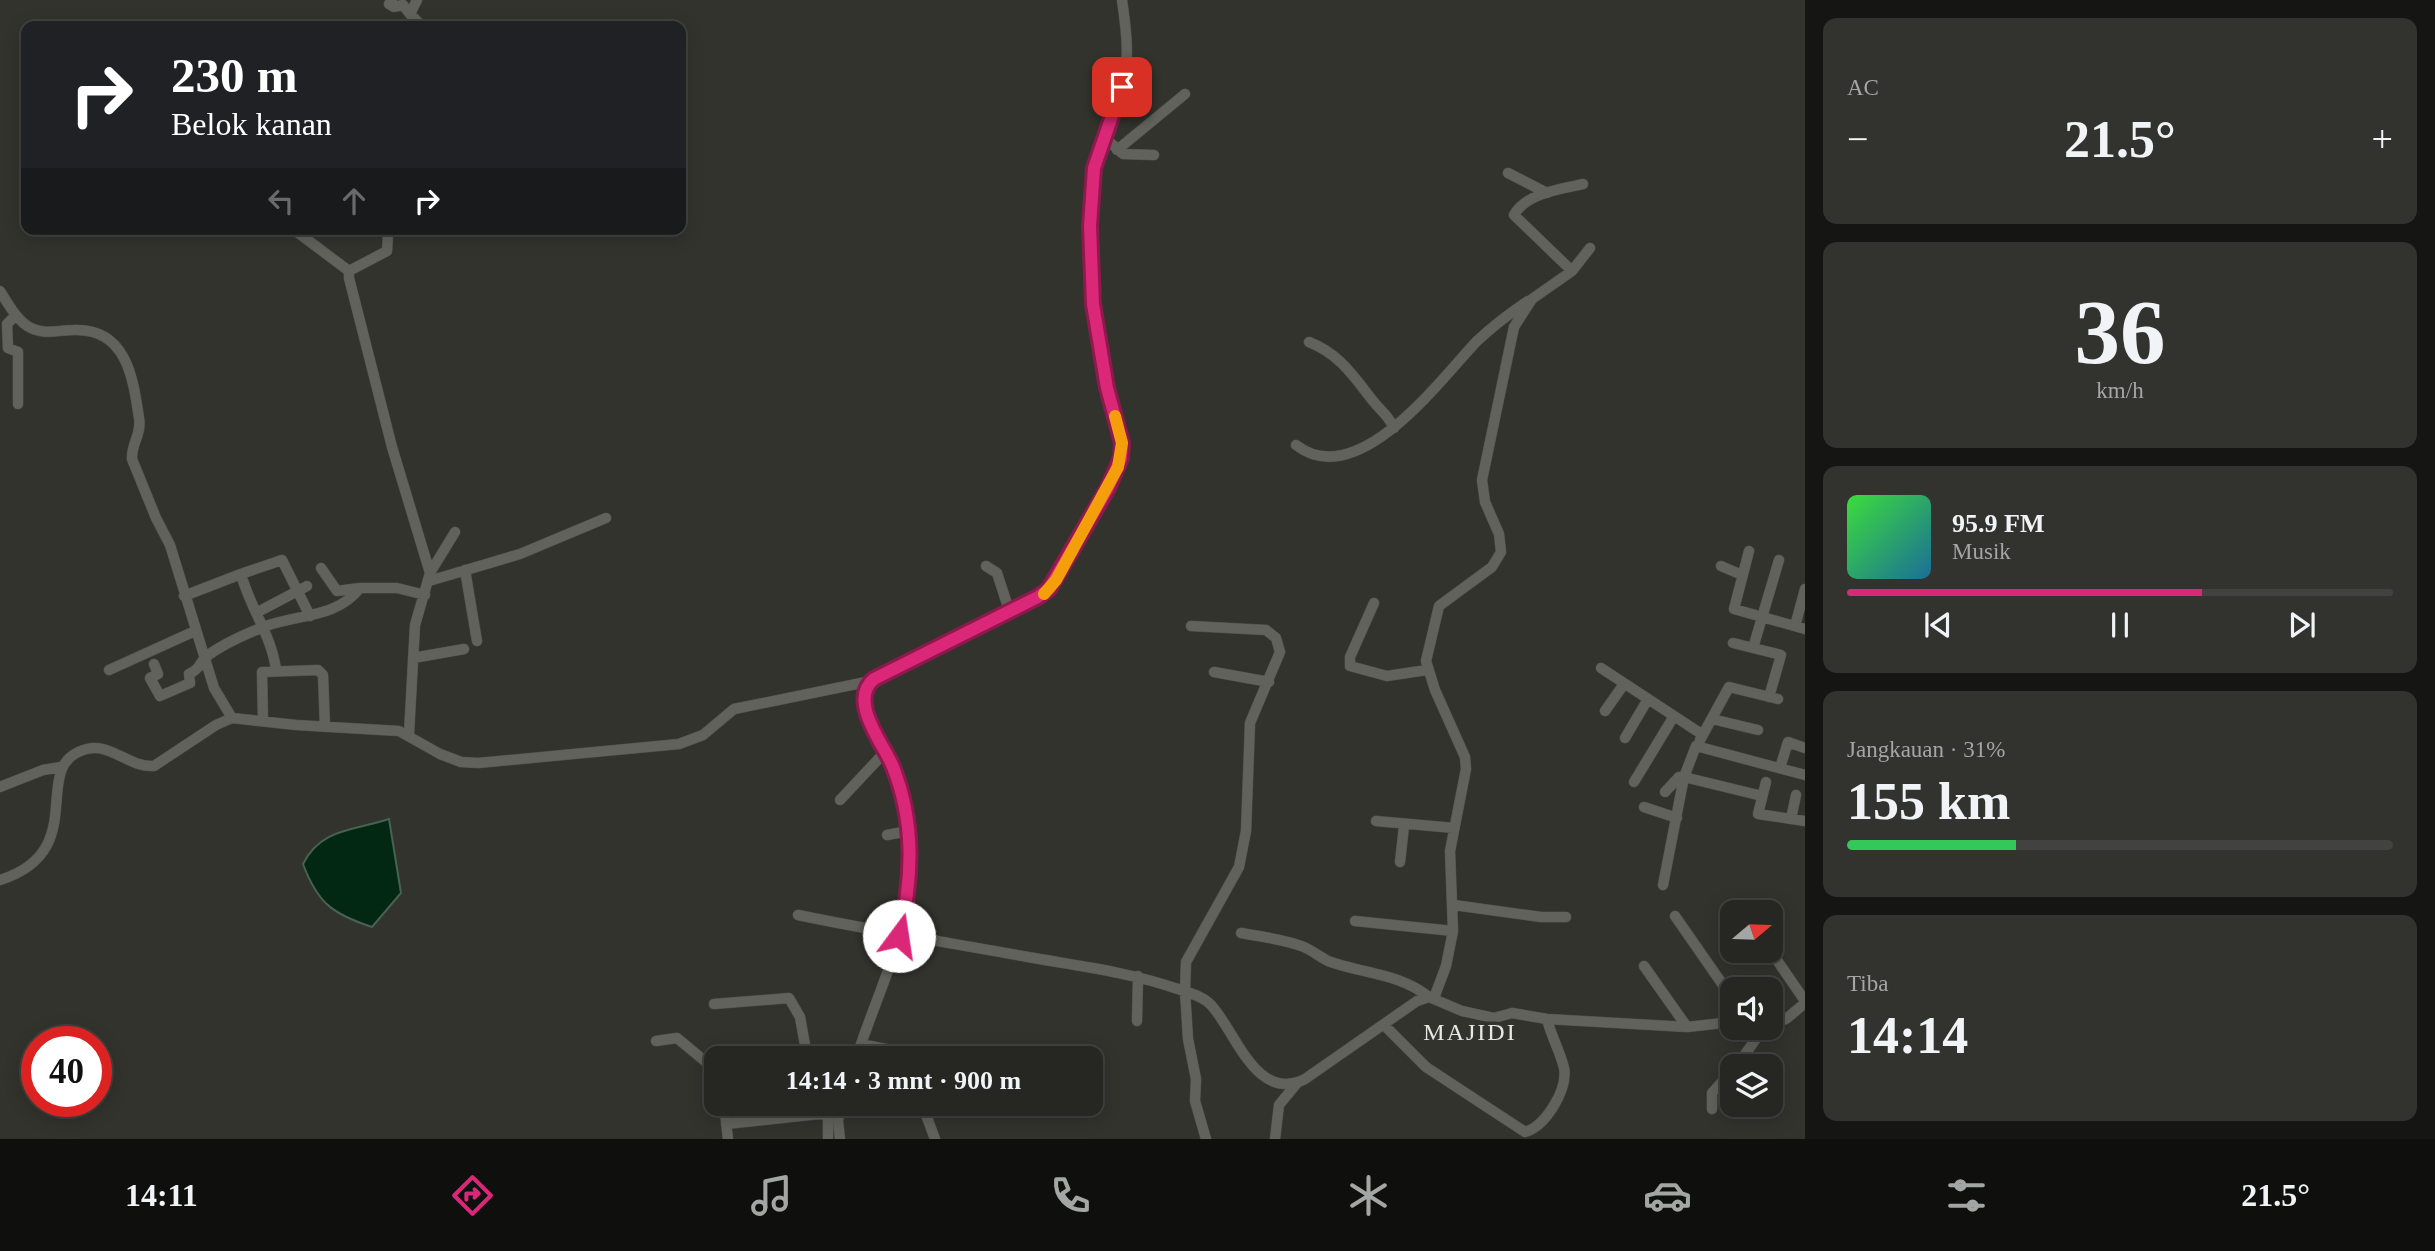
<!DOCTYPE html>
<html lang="id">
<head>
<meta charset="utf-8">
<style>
  :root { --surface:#262622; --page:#32322f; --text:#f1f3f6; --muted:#a4a5a5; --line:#424340; --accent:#db2777 }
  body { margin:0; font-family:Georgia,serif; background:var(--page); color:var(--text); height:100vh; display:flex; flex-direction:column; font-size:26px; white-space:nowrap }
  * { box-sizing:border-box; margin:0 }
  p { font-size:23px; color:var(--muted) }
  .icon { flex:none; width:38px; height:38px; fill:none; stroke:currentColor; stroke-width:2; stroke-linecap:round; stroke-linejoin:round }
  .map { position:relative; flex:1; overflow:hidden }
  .panel { display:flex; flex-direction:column; gap:18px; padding:18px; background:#151513; width:630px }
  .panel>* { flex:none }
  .hud { position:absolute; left:21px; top:21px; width:665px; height:214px; border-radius:14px; box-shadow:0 4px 18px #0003,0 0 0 2px var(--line); background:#202124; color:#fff; overflow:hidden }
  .needle { width:46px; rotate:71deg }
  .fabs { position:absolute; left:1720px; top:900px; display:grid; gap:14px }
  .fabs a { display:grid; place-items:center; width:63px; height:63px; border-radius:14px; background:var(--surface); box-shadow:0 4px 18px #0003,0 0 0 2px var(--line); font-size:35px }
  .speed { position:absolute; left:21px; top:1026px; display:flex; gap:14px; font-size:35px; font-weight:700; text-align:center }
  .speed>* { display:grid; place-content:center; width:91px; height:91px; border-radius:50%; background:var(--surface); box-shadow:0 4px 18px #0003,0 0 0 2px var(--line); line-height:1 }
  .speed .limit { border:10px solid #d22; background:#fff; color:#111 }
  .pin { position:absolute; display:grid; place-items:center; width:60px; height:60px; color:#fff; margin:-30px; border-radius:14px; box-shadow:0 4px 10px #0006 }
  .me { position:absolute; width:77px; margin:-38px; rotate:14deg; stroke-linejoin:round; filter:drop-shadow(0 0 5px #0008) }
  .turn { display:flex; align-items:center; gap:24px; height:147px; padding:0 35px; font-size:32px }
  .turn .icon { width:91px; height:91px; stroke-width:2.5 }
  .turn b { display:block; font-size:49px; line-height:60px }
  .lanes { display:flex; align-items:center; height:66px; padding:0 35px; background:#0003; justify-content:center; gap:35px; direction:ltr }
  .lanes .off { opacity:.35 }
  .big { font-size:52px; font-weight:700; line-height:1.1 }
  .panel .tile { flex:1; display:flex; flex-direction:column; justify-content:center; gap:10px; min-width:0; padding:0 24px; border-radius:14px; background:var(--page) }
  .panel .dial { align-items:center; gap:0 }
  .dial b { font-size:91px; line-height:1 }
  .song { display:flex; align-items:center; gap:21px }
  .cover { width:84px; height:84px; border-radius:10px; background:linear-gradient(135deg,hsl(120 70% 55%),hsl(200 70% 35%)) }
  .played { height:7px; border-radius:4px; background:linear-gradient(90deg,var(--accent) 65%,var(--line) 65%) }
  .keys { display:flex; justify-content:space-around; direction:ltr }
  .heat { display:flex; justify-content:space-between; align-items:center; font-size:38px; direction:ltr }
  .charge { height:10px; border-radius:5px; background:linear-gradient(90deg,#34c759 31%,var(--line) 0) }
  .trip { position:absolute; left:704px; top:1046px; width:399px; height:70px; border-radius:14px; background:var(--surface); box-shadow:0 4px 18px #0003,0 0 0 2px var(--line); font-weight:700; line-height:70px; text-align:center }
  .tab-bar { display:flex; height:112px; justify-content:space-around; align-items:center; background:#0f0f0e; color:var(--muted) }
  .tab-bar .icon { width:49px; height:49px }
  .tab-bar .on { color:var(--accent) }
  .tab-bar b { font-size:32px; color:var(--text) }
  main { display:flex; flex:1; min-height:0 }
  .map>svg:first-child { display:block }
</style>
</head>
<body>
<main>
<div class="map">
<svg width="1805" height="1139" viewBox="0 0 1805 1139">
  <rect width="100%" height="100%" fill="#32332d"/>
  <!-- water -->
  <path fill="#022813" stroke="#476152" stroke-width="2" d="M389,819L401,893L372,927C333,914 318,904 303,864C321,828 353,831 389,819Z"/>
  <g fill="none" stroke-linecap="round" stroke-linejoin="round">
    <!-- minor casing -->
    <g stroke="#4f4f4b" stroke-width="11">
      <path id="minor" d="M392,0L389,4L394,7L403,5L410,14
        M417,0L410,14L422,26
        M1104,137L1123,154L1154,155
        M1117,150L1185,94
        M1508,173L1547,193
        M293,229L349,271
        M383,229L388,234L387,251L349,271V278L392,447L430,573L415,625L409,734
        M1572,271L1514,215C1526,193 1561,189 1583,184
        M0,291C8,304 18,322 31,328C46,335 59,330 74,330C126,328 133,377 139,418C142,434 131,444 132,459L156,518L170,545L214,688L232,718
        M16,315L7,324L8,348L18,352V404
        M1309,342C1340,354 1354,377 1373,401C1381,411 1389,416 1394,428
        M1296,445C1358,493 1440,380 1477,341C1493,326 1510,313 1528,301
        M1749,551L1734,609L1805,629
        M986,566L997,573L1009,610
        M1721,566L1742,575
        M321,568L337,591L360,588
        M465,570L477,641
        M430,573L455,532
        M429,581L520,554L606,518
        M184,596L241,574
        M1374,603L1350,657V666L1387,676L1427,670
        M256,613L307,586
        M1191,626L1266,630L1276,638L1280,652L1250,723L1246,831L1239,867L1186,962L1185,991L1188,1039L1196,1079L1195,1101L1206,1139
        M1795,626L1805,589
        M1733,643L1781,655L1769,697
        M1753,648L1779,560
        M413,658L464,649
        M154,664L158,674L150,678L160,696L190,683L189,674C202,668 199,662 207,656C223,644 248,633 266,626C298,614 337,618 360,588H397L425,595
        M1601,668L1703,735
        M109,670L195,631
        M276,670C272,636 250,608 241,574L282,560L310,616
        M1214,672L1269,682
        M1605,711L1624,684
        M1712,719L1758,730
        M263,721L262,672L318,670L323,675L325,727
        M1625,738L1648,699
        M1700,740L1729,687L1778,699
        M1780,768L1788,742L1805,748
        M1634,782L1674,716
        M1766,782L1758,814L1805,821
        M0,787L43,770L61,767
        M1665,792L1679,777H1684L1696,746L1805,775
        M840,800L885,752
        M1644,807L1677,818
        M1791,819L1796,795
        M1376,821L1454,828
        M887,835L908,831
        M1400,862L1404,826
        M0,880C94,850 26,764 87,749C111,743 130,768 154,766L216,725L232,718L296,725L399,731L440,754L461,762L478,763L679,744L703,735L734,709L871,681L1044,593C1064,576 1114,486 1120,460C1127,431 1109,399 1104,372C1096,331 1092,291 1090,250C1089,224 1090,196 1094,170C1099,141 1115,113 1123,85C1130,57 1126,28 1122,0
        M1663,885L1684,777L1762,796
        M1454,905L1541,917H1566
        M798,915C875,931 951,943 1028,957C1079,966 1129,972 1178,989C1189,993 1203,996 1211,1005C1235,1030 1256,1104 1305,1079L1417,1001L1429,997L1462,1011L1494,1018L1512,1013L1547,1019L1687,1027L1732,1022
        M1675,916L1732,998
        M1355,921L1453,931
        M1241,933C1262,937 1284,939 1304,947C1313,951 1320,957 1328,961C1363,974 1399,973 1429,997
        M1770,950L1805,1001
        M1644,966L1687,1027
        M1434,998L1446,966L1453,931L1450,851L1466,769L1465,757L1435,690L1426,661L1439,606L1492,567L1501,552L1499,534L1485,502L1482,480L1514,327L1532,299L1572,271L1590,248
        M714,1004L789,998L800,1017L807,1056
        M1137,1021L1138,976
        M1771,1024L1786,1019L1805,1003
        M1384,1025L1426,1067L1525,1132C1546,1126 1568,1089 1564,1068C1560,1051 1551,1036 1547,1019
        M656,1041L677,1038L706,1062L716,1064
        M861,1044L895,1051L904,1059
        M776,1059L858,1052
        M856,1059C874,1002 903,945 910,885C913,857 909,828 903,800C896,765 850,712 871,681
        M706,1062L716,1082
        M1737,1066L1764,1027
        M724,1104L728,1139
        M922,1104L935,1139
        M1712,1109V1093L1732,1071
        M726,1124L828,1113
        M828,1139V1104
        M840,1139L838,1121L841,1104
        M1275,1139L1279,1105L1297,1083"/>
    </g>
    <!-- minor -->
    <use href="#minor" stroke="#62625c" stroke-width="10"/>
  </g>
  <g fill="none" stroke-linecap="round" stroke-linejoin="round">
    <!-- route casing -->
    <g stroke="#8e194d" stroke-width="18">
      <path id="route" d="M899,936C913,879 915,823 893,767C885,746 847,701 874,679L1038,597L1049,589L1108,488L1121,458L1122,443L1107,388L1093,304L1090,226L1094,168L1122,87"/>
    </g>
    <!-- route -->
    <use href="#route" stroke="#db2777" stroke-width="12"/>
    <!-- slow -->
    <path stroke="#f59e0b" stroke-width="12" d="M1044,594L1056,580L1118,467L1122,443L1115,416"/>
  </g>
  <g text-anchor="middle" stroke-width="7" stroke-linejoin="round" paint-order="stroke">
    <!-- quarter labels -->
    <g font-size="24" letter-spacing="2" fill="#e7e7e4" stroke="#32332d">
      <text x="1470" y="1040">MAJIDI</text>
    </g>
  </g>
</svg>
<div class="fabs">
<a><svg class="needle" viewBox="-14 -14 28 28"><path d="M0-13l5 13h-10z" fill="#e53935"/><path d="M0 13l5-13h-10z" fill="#a4a5a5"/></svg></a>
<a><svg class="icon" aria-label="sound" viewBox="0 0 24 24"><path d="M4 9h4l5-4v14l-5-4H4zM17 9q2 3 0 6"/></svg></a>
<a><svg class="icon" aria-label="layers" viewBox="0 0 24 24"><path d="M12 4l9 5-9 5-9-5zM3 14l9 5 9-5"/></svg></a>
</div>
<div class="speed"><div class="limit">40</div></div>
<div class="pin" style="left:1122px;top:87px;background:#d93025"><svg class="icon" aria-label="arrive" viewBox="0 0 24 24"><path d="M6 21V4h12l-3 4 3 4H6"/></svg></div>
<svg class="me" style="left:899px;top:936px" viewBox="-20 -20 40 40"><circle r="19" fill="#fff"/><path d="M0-13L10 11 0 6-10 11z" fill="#db2777"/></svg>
<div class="trip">14:14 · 3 mnt · 900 m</div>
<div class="hud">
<div class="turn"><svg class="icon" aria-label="right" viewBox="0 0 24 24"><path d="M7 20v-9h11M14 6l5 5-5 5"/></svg><div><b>230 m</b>Belok kanan</div></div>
<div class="lanes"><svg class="icon off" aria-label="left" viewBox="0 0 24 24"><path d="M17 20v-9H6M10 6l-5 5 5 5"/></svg><svg class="icon off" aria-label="ahead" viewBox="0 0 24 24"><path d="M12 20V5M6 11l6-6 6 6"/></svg><svg class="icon" aria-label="right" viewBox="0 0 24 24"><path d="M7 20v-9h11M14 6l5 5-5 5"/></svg></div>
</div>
</div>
<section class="panel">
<div class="tile"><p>AC</p>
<div class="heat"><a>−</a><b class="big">21.5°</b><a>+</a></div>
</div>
<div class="tile dial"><b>36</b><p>km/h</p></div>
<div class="tile">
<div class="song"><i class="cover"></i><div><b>95.9 FM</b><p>Musik</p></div></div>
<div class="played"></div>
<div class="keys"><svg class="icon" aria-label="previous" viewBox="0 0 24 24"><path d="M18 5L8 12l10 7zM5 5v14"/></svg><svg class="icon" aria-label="pause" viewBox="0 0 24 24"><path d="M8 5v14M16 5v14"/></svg><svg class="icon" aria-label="next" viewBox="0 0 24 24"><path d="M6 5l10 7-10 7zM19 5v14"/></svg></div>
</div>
<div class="tile"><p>Jangkauan · 31%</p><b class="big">155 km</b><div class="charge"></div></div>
<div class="tile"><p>Tiba</p><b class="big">14:14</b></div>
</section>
</main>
<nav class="tab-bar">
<b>14:11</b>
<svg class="icon on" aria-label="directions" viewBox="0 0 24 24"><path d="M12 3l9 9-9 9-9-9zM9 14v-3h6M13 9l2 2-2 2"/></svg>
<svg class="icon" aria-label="music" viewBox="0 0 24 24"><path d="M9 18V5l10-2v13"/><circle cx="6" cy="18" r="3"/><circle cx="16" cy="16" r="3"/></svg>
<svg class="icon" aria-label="phone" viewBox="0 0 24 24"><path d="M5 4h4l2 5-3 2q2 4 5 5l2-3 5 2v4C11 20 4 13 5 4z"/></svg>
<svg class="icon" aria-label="climate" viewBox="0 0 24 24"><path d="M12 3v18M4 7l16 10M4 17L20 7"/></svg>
<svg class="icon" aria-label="car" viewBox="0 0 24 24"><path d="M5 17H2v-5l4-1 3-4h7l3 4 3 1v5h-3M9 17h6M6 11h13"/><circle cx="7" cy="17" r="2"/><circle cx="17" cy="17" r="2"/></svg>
<svg class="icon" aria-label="filters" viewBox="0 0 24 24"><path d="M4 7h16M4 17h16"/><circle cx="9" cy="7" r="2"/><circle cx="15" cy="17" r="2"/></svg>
<b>21.5°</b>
</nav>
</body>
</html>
